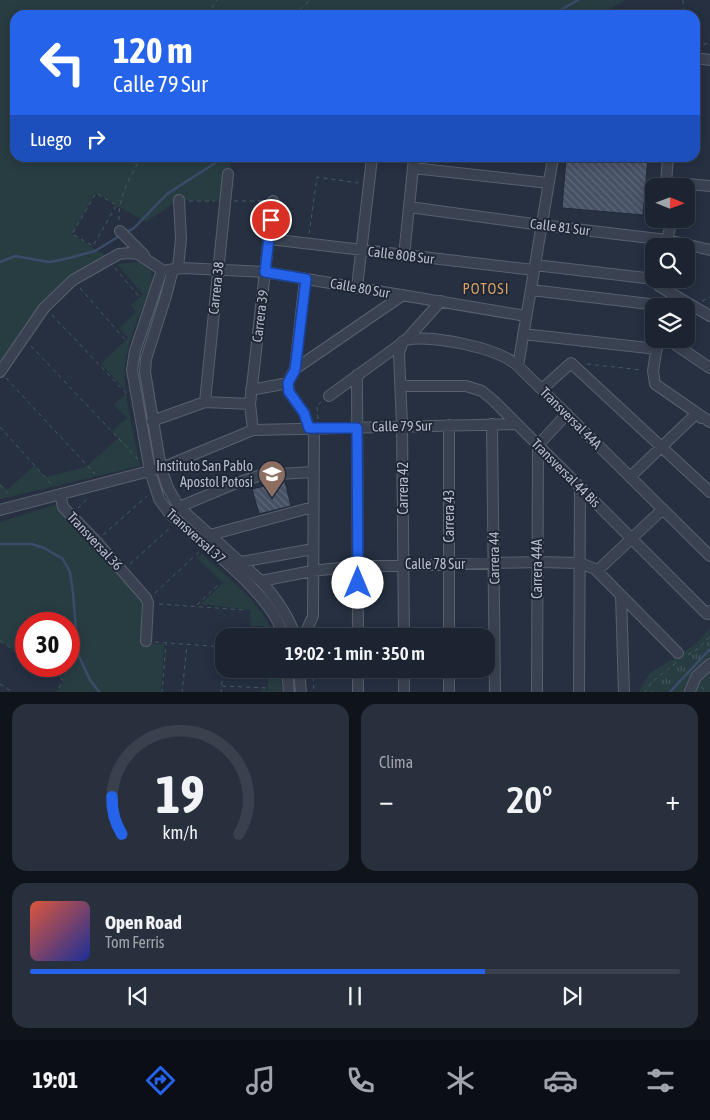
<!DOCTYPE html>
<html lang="es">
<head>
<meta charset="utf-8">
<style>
  :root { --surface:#1c2431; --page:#29303d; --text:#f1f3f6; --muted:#a0a4ab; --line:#3a414d; --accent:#2563eb }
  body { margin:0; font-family:"Asap Condensed",sans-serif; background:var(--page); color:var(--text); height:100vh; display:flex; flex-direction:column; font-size:19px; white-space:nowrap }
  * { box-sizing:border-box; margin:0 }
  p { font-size:16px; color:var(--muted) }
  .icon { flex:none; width:28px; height:28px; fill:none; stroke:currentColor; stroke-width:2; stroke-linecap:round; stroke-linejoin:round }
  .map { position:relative; height:692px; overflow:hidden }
  .sheet { display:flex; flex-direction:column; gap:12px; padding:12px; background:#0f141b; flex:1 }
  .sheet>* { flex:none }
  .banner { position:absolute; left:10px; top:10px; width:690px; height:152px; border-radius:15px; box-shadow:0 2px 12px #0003,0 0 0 1px var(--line); background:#2563eb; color:#fff; overflow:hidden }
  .needle { width:32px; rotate:91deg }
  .controls { position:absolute; left:645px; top:178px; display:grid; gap:10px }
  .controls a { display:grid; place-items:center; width:50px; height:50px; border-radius:10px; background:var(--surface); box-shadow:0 2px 12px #0003,0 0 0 1px var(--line); font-size:25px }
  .speed { position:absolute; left:15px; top:612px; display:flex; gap:10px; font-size:25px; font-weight:700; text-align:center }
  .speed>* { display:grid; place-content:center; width:65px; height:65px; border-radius:50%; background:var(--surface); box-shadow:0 2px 12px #0003,0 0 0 1px var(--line); line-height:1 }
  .speed .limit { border:8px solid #d22; background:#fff; color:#111 }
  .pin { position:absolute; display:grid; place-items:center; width:42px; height:42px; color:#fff; margin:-21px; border:2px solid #fff; border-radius:50%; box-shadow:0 1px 5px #0007 }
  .me { position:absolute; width:55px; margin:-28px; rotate:0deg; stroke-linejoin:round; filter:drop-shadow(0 0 4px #0008) }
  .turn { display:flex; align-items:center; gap:18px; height:105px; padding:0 20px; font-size:22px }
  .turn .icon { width:65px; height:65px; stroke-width:2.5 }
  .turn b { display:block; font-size:35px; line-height:42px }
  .then { display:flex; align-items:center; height:48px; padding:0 20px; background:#0003; gap:10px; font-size:19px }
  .big { font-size:38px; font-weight:600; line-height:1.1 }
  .sheet .widget { flex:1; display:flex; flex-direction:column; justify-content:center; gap:8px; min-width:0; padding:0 18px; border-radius:15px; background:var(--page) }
  .sheet .dial { align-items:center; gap:0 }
  .dial svg { height:130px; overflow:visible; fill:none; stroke:var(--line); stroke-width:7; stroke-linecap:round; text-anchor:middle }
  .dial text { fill:var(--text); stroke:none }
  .song { display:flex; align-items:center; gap:15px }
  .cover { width:60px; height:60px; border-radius:8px; background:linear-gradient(135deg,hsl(10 70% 55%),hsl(230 70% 35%)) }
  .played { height:5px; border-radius:2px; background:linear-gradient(90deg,var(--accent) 70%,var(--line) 70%) }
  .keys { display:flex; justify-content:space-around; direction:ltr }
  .heat { display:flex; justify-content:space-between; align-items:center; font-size:28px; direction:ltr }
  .sheet .tiles { flex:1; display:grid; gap:12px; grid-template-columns:1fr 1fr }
  .widget:last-child { grid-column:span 2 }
  .trip { position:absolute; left:215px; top:628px; width:280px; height:50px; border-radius:15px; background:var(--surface); box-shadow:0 2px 12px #0003,0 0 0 1px var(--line); font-weight:600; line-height:50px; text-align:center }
  .tabs { display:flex; height:80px; justify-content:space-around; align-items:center; background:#0b0e14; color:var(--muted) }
  .tabs .icon { width:35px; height:35px }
  .tabs .active { color:var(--accent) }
  .tabs b { font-size:22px; color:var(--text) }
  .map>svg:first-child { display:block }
</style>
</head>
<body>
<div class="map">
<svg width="710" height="693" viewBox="0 0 710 693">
  <defs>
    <pattern id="park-tufts" width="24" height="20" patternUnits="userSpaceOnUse" patternTransform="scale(1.25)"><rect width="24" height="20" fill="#283d42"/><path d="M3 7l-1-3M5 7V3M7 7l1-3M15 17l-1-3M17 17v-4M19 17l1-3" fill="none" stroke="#45575c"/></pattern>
    <pattern id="building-back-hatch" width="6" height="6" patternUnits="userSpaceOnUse" patternTransform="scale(1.25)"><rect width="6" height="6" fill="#475165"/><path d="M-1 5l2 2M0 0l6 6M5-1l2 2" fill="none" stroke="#5f687a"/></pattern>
  </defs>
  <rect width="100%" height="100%" fill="#263041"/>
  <!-- green -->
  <path fill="#283d42" d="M0,0H626L599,15H15V158H231L230,171L222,201L179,200L146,222L95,193L72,234L114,261C94,273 72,283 57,301C36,325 22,354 0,376Z
    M138,262C152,266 153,272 151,285C142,310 129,336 125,363C122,391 135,437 140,466L0,499V483L7,490L35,465L45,477L86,467L118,438L112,431L127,418L114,405L127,392L101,364L128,338L120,328L136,312L131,305L143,294L117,264Z
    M55,505L141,600V638L148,643L164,644L161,692H57L64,680L41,666H69V624H26V657L0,641V522Z
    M202,554C225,575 265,606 274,636H262L263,626H251L250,610L201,604L223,583L197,558Z
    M268,669H280L282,692H260V690H268Z"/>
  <!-- park -->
  <path fill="url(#park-tufts)" d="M710,628V692L638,693L650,673L696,644Z"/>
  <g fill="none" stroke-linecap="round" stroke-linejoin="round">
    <!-- stream -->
    <path stroke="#3b4c6a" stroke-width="2.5" d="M552,15L578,0
      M126,232L133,229L167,194L223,158
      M0,262L15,256L49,262L65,259L95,251L121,235
      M0,544H32L44,548L63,559L70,572L73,593L78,654L90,680L100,693
      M669,693L710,649"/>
  </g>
  <!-- building -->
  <path fill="url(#building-back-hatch)" stroke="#212938" d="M566,158H648L643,215L562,208Z
    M285,481L291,506L259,514L252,489Z"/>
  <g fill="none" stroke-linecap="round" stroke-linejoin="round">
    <!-- minor casing -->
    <g stroke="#58606e" stroke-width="12">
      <path id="minor" d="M695,58L710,60
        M668,158L666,182L710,186
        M413,168L548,183
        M409,207L541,225L667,240L710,250
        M120,231L144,255
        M269,239L534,270
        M666,245L672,219
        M404,256L414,158
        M535,265L654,279
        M178,268L181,239L179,200
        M173,269L166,296L146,359L145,372L161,468L168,488L179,507L261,581C275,597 289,615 295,636
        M162,270L135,351L132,370L150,471L159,499L170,514C200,541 276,597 283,636
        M168,270L182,268L265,272L526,316
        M305,279L295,369L288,383L289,392L304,413L309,428
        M659,286L710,316
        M357,287L372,158
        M531,290L658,305
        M523,334L657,349
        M658,339L653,371L655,384L710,422
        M667,339L710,368
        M406,340L441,301
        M403,341L399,353L402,426L404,636
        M518,366L553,158
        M295,369L403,295
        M0,372L44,308L73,280L119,254L130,253L138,254L162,270
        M357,375L358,636
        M401,386H466L482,391L494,401L707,614L710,611
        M542,389L571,363L710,492
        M251,390L288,383
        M329,396L406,340C431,334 499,348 518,366L710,556
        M205,402L228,174
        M152,421L205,402L250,404
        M492,424L495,693
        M253,430L250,404L273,201
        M630,477L697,413L701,418
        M60,494L63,507L96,541L146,598L148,603L146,641
        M179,507L234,484L261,475L313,472
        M0,510L161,468L253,430L516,424
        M210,535L313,507
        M241,562L313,549
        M597,571L663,509
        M261,581L312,571L358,566L537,562L580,563L595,569L678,653
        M621,595L624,693
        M304,636L313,616L314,428
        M449,636V425
        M287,669L289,693
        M299,669L301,693
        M358,669V693
        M404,669V693
        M690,691L696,677L710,664
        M449,693V669
        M537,693L538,445L567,414
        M579,693L580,488"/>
    </g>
    <!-- path -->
    <path stroke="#465a5f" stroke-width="1" stroke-dasharray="4 4" stroke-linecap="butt" d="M683,0L684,15
      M608,13L609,15
      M208,15L217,0
      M294,15L310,0
      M696,48L710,42
      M189,201H215
      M234,201H262
      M116,206L93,246L72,234L96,193L119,207
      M119,220C118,198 130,176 141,158
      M309,234L317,177L358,183
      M115,268L141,299
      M80,288L128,343
      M702,301L710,297
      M52,315L127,394
      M31,346L138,459
      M587,364L642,370
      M6,378L95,474
      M318,419L317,405L321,402
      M0,427L53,486
      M0,485L11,497
      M78,508L89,497
      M103,535L147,496
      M130,564L170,528
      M155,593L200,551
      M159,604L245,610
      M197,605L218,585
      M0,641L26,658
      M155,642L224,647
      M688,655L699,648L710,636
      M40,666L63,680L56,693
      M313,669L314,693
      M0,684L14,693
      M222,686L267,688
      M701,687L709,693
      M162,693L166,643
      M182,693L187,645
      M221,693L224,657
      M644,693L652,682L676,663"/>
    <!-- minor -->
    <use href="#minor" stroke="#3a4251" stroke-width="10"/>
  </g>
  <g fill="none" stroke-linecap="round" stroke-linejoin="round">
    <!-- route casing -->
    <g stroke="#184099" stroke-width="12">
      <path id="route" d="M271,220L265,272L306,279L295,370L288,383L289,392L304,413L309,428H357L358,583"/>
    </g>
    <!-- route -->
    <use href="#route" stroke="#2563eb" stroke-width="9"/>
  </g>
  <!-- icons -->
  <defs>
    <g id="school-pin" transform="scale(1.4375)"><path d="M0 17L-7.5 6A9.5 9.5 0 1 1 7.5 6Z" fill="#8d6e63" stroke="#1f2736"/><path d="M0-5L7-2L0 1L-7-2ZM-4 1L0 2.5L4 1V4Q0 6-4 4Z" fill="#fff"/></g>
  </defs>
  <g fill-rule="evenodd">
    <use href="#school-pin" x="272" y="474"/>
  </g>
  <g text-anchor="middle" stroke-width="4" stroke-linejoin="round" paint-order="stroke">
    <!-- street labels -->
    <g font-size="14" fill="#b7bdcb" stroke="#1f2736">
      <text transform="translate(560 227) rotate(7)" y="5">Calle 81 Sur</text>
      <text transform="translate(401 255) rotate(7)" y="5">Calle 80B Sur</text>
      <text transform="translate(216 288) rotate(-84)" y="5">Carrera 38</text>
      <text transform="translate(360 288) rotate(10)" y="5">Calle 80 Sur</text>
      <text transform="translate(260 316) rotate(-83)" y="5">Carrera 39</text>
      <text transform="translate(571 418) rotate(45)" y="5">Transversal 44A</text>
      <text transform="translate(402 426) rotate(-1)" y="5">Calle 79 Sur</text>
      <text transform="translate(566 473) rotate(45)" y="5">Transversal 44 Bis</text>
      <text transform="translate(403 488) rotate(-90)" y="5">Carrera 42</text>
      <text transform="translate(449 516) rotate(-90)" y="5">Carrera 43</text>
      <text transform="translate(196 536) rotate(42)" y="5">Transversal 37</text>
      <text transform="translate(95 541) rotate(47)" y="5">Transversal 36</text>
      <text transform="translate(494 558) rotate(-91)" y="5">Carrera 44</text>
      <text x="435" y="569">Calle 78 Sur</text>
      <text transform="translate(537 569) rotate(-90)" y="5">Carrera 44A</text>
    </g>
    <!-- poi labels -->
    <g font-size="14" fill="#b7bdcb" stroke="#1f2736" text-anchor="end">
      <text x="253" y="471">Instituto San Pablo<tspan x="253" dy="16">Apostol Potosi</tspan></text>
    </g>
    <!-- neighbourhood labels -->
    <g font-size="15" letter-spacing="1" fill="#d79f66" stroke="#1f2736">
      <text x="486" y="294">POTOSI</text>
    </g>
  </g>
</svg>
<div class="controls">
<a><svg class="needle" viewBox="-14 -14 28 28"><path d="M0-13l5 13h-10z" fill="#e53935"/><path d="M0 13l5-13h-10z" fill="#a0a4ab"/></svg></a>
<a><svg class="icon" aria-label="search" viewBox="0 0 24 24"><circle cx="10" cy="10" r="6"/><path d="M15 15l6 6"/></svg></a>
<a><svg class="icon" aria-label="layers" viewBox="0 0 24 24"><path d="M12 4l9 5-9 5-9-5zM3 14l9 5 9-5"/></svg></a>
</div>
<div class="speed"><div class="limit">30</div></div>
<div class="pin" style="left:271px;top:220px;background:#d93025"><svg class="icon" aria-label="arrive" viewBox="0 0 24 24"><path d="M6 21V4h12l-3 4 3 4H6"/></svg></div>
<svg class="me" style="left:358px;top:583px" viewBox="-20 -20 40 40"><circle r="19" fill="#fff"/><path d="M0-13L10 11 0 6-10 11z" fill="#2563eb"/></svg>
<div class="trip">19:02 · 1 min · 350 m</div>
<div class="banner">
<div class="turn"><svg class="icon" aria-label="left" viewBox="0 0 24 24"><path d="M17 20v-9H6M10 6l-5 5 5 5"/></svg><div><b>120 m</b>Calle 79 Sur</div></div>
<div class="then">Luego<svg class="icon" aria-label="right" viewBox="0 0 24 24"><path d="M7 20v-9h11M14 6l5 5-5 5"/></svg></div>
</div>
</div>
<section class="sheet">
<div class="tiles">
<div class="widget dial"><svg viewBox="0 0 100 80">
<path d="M14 69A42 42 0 1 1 86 69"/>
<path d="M14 69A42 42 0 0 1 8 46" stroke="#2563eb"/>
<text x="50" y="56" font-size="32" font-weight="700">19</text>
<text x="50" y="72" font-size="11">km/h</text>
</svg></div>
<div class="widget"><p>Clima</p>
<div class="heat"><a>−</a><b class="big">20°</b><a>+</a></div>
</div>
<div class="widget">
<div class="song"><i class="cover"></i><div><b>Open Road</b><p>Tom Ferris</p></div></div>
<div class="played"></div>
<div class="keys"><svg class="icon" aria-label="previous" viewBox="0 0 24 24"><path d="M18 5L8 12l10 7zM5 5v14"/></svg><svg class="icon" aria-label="pause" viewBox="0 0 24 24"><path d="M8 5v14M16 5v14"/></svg><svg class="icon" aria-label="next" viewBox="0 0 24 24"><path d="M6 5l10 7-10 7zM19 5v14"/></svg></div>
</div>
</div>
</section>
<nav class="tabs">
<b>19:01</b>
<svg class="icon active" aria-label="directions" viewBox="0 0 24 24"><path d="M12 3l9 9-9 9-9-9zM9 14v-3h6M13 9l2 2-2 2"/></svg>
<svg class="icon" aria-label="music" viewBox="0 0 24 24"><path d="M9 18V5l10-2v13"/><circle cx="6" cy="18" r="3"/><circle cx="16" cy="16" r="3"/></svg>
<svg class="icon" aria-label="phone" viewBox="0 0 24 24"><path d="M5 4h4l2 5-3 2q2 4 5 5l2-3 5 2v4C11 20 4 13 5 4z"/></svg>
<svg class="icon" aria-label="climate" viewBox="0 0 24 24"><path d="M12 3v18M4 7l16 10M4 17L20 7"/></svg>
<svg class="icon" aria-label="car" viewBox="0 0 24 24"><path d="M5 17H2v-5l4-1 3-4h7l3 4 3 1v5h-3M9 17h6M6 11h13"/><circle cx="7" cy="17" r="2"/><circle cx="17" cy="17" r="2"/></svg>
<svg class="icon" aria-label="filters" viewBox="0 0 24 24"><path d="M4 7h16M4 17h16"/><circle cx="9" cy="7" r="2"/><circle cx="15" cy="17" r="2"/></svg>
</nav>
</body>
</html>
